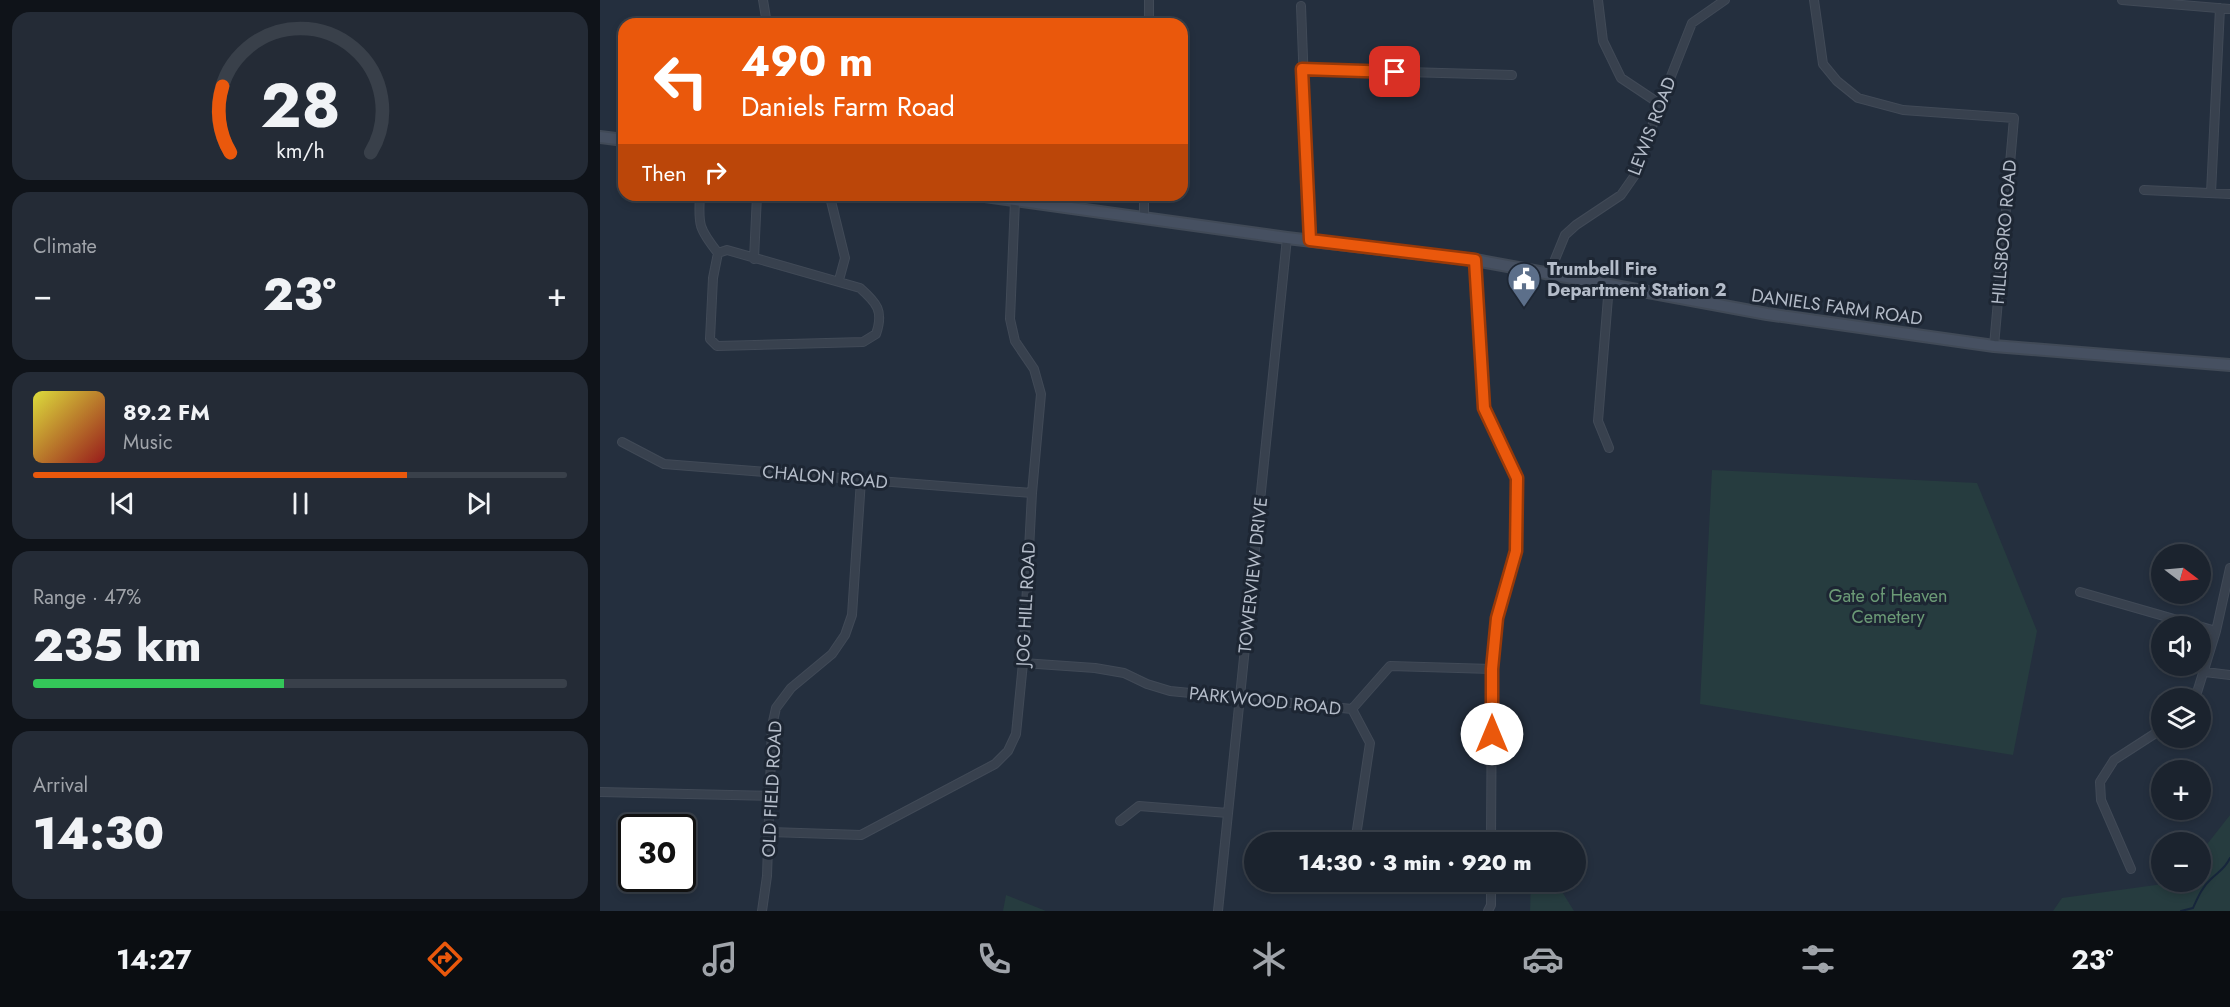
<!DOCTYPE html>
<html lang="en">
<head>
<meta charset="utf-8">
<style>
  :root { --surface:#1b232e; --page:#242b36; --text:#f1f3f6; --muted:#a0a4aa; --line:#39404a; --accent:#ea580c }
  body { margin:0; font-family:Jost,sans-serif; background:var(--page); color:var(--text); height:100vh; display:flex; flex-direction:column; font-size:22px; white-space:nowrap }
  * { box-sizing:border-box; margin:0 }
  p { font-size:20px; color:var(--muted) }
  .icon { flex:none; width:33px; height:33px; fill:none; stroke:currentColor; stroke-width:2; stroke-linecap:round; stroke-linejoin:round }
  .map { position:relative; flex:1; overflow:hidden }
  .sheet { display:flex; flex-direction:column; gap:12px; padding:12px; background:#0f1319; width:600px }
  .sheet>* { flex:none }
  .hud { position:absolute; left:18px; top:18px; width:570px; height:183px; border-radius:18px; box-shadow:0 3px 9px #0003,0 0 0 2px var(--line); background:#ea580c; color:#fff; overflow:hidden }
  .needle { width:39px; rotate:106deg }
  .fabs { position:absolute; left:1551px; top:544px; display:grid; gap:12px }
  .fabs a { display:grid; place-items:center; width:60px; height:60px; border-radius:50%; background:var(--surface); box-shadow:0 3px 9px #0003,0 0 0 2px var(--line); font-size:30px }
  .speed { position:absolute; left:18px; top:814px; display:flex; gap:12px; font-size:30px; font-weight:700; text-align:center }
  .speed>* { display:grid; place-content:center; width:78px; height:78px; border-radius:50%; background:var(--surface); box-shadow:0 3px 9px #0003,0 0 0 2px var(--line); line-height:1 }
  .speed .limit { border:3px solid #111; border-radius:9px; background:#fff; color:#111 }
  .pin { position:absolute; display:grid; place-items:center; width:51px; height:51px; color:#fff; margin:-26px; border-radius:12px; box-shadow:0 3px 9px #0006 }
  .me { position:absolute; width:66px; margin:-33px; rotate:0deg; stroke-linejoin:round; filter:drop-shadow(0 0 4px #0008) }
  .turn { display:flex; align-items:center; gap:21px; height:126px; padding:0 24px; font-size:27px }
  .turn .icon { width:78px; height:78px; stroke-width:2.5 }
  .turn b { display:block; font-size:42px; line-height:51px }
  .then { display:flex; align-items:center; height:57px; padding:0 24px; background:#0003; gap:12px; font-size:22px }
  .big { font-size:45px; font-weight:800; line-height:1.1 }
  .sheet .card { flex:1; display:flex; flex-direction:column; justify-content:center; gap:9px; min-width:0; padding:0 21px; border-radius:18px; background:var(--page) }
  .sheet .dial { align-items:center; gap:0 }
  .dial svg { height:156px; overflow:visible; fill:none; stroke:var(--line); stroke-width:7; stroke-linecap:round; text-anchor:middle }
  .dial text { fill:var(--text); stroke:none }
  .song { display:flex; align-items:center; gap:18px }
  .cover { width:72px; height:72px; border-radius:9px; background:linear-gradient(135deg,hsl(60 70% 55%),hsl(0 70% 35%)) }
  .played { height:6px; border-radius:3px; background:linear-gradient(90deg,var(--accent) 70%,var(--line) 70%) }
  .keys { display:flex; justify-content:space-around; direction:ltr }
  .heat { display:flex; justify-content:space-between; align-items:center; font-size:33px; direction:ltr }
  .charge { height:9px; border-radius:4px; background:linear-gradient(90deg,#34c759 47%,var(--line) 0) }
  .trip { position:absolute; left:644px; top:832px; width:342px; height:60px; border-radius:30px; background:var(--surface); box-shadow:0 3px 9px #0003,0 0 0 2px var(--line); font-weight:800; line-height:60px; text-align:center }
  .tabs { display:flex; height:96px; justify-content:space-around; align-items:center; background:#0b0e12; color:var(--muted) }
  .tabs .icon { width:42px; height:42px }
  .tabs .on { color:var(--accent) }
  .tabs b { font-size:27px; color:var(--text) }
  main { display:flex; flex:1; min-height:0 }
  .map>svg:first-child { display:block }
</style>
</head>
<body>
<main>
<section class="sheet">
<div class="card dial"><svg viewBox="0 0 100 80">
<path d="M14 69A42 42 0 1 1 86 69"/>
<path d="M14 69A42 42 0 0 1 10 35" stroke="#ea580c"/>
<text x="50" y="56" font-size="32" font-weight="700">28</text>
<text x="50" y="72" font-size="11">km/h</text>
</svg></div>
<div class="card"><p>Climate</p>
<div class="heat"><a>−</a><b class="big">23°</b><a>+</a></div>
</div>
<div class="card">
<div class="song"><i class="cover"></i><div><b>89.2 FM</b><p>Music</p></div></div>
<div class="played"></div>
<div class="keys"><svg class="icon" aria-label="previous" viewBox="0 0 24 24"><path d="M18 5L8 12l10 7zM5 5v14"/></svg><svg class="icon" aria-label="pause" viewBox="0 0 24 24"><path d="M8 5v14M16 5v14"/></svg><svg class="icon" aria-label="next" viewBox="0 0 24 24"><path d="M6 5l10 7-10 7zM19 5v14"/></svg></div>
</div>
<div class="card"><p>Range · 47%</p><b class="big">235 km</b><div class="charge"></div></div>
<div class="card"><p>Arrival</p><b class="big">14:30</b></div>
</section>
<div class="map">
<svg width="1630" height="911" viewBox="0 0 1630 911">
  <rect width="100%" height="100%" fill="#242f3e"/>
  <!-- green -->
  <path fill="#263c3f" d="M1112,470L1377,483L1437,631L1413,755L1100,704Z
    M1630,815V911H1453L1462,898L1577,882H1600L1601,852Z
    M931,882H956L974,911H930Z
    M406,895L446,911H403Z"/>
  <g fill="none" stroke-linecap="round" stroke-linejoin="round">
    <!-- stream -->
    <path stroke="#17263c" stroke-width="2" d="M1581,911L1593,908C1598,897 1602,887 1611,879C1619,871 1625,869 1630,858"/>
    <!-- street casing -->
    <g stroke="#414a57" stroke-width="10">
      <path id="street" d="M163,0L167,24
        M998,0L1003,41L1021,78L1060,104
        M1214,0L1223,64L1237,81L1258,98L1303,110L1414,118L1394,346
        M1522,0L1630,9
        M701,6L710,240
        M549,24V0
        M702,69L912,75
        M1544,190L1630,194
        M1611,193L1620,8
        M100,195C98,225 99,229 118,253
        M231,201L245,258L239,280
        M544,217V195
        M127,250L260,288C277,303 284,311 276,334L263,342L117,346L110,339L113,278L118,253Z
        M154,259L157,195
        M875,260L884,408L917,478V551L897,618L892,669L891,843
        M949,274L965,235L976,225L1021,195L1035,175L1060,104L1092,23L1125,0
        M1009,285L998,421L1009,448
        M22,442L64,464L432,493
        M1480,592L1616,631
        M423,663L495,668L524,673L547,684L570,691L752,709
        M1605,672L1630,675
        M1595,699L1616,631L1630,568
        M752,709L790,666L892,669
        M752,709L770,743L755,843
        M0,792L170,796
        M520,821L539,806L628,813
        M170,832L261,835L395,764L408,751L416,734L423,663L432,493L441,394L434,369L415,341L410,319L415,201
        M1531,869L1501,800L1500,782L1514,760L1562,729
        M162,911L167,876L172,726L176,708L191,688L232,654L245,635L252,615L261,480
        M618,911L687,238
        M888,911L891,905V882"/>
    </g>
    <!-- secondary casing -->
    <g stroke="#414a57" stroke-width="14">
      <path id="secondary" d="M0,137L24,140
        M378,195L687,238L875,260L1167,314L1394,346L1630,365"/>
    </g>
    <!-- street -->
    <use href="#street" stroke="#38414e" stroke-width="8"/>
    <!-- secondary -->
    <use href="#secondary" stroke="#465061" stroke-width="10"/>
  </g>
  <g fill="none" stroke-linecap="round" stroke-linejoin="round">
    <!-- route casing -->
    <g stroke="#983908" stroke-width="15">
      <path id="route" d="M795,72L702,69L710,240L875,260L884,408L917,478L916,551L897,618L892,669V734"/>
    </g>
    <!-- route -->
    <use href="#route" stroke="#ea580c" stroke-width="10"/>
  </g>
  <!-- icons -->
  <defs>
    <g id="civic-pin" transform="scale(1.725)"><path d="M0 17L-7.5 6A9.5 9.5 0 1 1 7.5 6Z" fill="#5c6f8a" stroke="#1d2633"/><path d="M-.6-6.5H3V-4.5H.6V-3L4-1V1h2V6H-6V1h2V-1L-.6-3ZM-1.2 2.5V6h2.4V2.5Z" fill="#fff"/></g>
  </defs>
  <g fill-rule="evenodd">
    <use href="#civic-pin" x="924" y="279"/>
  </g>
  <g text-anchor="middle" stroke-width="6" stroke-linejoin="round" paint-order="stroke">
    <!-- street labels -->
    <g font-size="18" fill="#b4bcc9" stroke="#1d2633">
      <text transform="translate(1052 126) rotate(-69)" y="6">LEWIS ROAD</text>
      <text transform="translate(1404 232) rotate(-85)" y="6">HILLSBORO ROAD</text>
      <text transform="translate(1237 307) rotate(8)" y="6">DANIELS FARM ROAD</text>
      <text transform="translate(225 477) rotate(5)" y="6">CHALON ROAD</text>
      <text transform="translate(653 575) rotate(-84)" y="6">TOWERVIEW DRIVE</text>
      <text transform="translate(426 604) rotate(-87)" y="6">JOG HILL ROAD</text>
      <text transform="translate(665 701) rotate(6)" y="6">PARKWOOD ROAD</text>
      <text transform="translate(172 789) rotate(-87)" y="6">OLD FIELD ROAD</text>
    </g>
    <!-- poi labels -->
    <g font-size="18" font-weight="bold" fill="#b4bcc9" stroke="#1d2633" text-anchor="start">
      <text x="947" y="275">Trumbell Fire<tspan x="947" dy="21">Department Station 2</tspan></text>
    </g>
    <!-- park labels -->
    <g font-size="18" fill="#6b9a76" stroke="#1d2633">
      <text x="1288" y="602">Gate of Heaven<tspan x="1288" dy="21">Cemetery</tspan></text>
    </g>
  </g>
</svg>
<div class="fabs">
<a><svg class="needle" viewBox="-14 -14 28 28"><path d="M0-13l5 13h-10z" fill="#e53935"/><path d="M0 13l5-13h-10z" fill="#a0a4aa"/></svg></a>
<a><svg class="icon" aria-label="sound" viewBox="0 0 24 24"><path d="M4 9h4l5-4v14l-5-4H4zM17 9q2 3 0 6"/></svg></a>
<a><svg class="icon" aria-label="layers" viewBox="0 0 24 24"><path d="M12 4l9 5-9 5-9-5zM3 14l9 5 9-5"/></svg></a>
<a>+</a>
<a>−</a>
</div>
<div class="speed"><div class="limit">30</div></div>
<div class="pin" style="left:795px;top:72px;background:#d93025"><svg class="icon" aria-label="arrive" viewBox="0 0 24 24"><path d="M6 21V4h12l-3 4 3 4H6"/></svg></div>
<svg class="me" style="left:892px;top:734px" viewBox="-20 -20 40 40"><circle r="19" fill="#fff"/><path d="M0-13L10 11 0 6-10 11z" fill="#ea580c"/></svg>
<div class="trip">14:30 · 3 min · 920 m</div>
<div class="hud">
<div class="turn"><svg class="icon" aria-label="left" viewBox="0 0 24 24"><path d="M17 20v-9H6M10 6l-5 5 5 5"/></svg><div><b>490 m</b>Daniels Farm Road</div></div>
<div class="then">Then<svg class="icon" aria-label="right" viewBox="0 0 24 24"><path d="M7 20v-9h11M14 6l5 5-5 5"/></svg></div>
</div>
</div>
</main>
<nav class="tabs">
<b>14:27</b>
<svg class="icon on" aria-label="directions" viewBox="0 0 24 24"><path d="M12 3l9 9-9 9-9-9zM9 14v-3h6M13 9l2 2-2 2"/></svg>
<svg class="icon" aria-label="music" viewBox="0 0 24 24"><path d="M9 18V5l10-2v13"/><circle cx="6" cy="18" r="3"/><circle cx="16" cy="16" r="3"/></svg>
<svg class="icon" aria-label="phone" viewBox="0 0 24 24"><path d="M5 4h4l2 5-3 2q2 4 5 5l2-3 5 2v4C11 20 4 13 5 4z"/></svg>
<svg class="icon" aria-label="climate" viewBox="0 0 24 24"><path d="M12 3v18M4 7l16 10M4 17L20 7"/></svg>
<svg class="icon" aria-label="car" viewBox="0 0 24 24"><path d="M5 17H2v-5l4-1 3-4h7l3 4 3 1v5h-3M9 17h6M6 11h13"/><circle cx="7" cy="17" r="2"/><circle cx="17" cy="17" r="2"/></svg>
<svg class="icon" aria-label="filters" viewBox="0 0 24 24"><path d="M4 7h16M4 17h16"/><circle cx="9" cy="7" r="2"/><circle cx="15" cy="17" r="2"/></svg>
<b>23°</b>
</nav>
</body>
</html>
